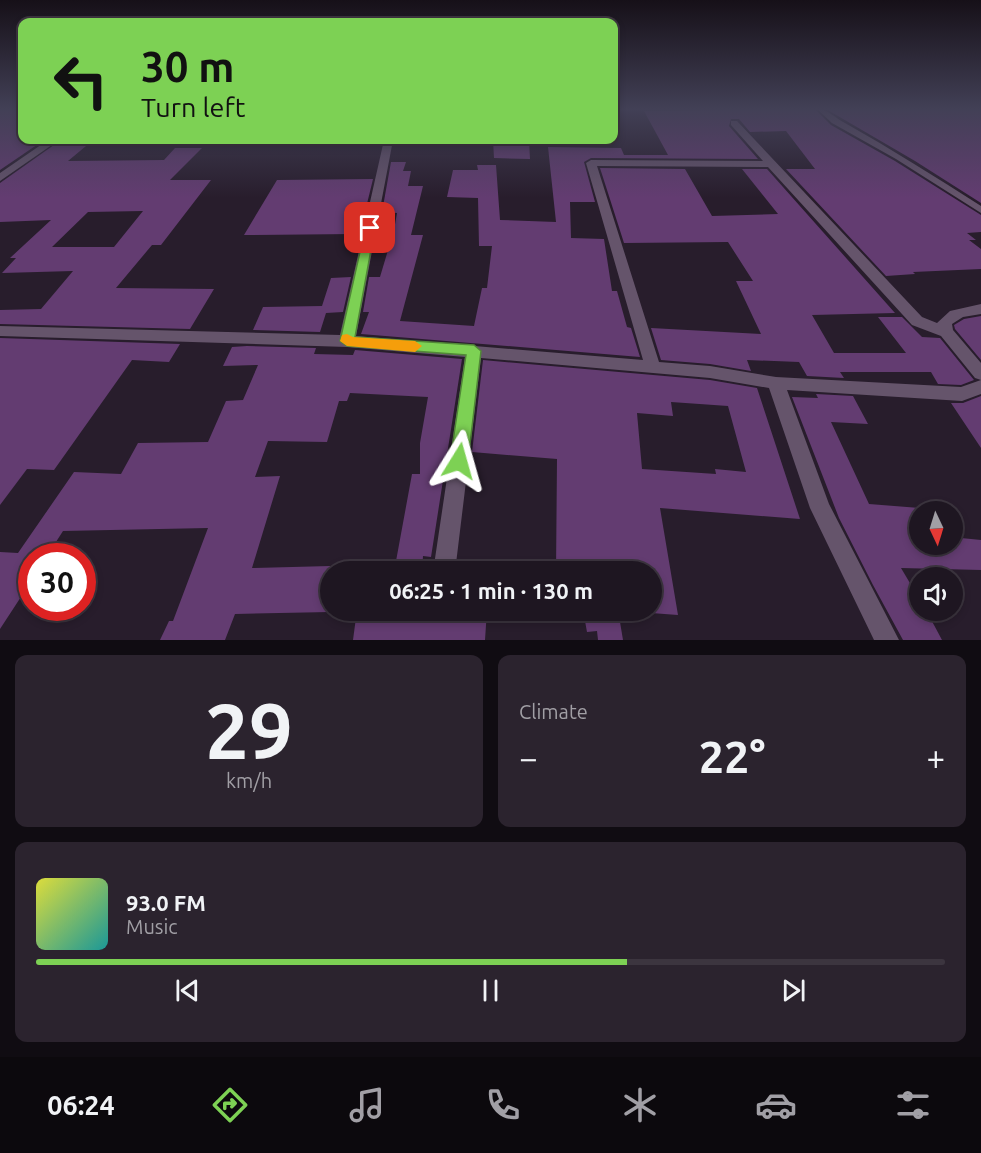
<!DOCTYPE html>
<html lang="en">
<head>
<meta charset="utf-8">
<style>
  :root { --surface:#1e1621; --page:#2b232e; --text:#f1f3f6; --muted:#a19fa5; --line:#3c353f; --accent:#7dd154 }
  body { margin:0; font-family:Ubuntu,sans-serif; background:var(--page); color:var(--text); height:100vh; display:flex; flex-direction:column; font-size:22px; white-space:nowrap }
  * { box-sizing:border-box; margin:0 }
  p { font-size:20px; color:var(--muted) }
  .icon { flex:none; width:33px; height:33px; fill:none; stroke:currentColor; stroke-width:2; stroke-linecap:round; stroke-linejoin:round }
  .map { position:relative; height:640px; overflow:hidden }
  .details { display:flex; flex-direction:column; gap:15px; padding:15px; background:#100c12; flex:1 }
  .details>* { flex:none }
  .guide { position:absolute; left:18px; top:18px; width:600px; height:126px; border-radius:12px; box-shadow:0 3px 9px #0003,0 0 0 2px var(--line); background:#7dd154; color:#111; overflow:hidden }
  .needle { width:39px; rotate:176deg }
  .buttons { position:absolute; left:909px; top:501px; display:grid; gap:12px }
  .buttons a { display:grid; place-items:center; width:54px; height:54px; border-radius:50%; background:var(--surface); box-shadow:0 3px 9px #0003,0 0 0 2px var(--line); font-size:30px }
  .speed { position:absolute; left:18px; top:543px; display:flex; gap:12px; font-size:30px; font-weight:700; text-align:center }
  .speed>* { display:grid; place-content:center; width:78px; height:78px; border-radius:50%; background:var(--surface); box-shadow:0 3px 9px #0003,0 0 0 2px var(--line); line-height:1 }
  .speed .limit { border:9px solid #d22; background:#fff; color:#111 }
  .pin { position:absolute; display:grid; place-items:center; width:51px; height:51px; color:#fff; margin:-26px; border-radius:12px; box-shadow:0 3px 9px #0006 }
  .me { position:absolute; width:66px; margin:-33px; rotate:8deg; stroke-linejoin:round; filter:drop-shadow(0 0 4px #0008) }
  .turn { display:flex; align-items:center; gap:21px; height:126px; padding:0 24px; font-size:27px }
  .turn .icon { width:78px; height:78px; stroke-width:2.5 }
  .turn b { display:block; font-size:42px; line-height:51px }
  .big { font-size:45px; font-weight:700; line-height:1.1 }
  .details .card { flex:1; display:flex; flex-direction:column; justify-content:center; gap:9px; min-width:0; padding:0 21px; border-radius:12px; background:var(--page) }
  .details .dial { align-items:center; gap:0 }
  .dial b { font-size:78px; line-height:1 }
  .song { display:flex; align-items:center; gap:18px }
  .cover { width:72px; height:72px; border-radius:9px; background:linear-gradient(135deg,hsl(60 70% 55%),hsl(180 70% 35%)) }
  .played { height:6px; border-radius:3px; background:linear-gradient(90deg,var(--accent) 65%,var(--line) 65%) }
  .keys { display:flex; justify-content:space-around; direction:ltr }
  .heat { display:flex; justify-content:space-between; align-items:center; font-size:33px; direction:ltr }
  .details .tiles { flex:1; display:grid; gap:15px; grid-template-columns:1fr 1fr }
  .card:last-child { grid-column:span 2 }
  .trip { position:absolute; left:320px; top:561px; width:342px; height:60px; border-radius:30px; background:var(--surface); box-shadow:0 3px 9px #0003,0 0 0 2px var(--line); font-weight:700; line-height:60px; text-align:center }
  .menu { display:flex; height:96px; justify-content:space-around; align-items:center; background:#0c090d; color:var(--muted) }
  .menu .icon { width:42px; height:42px }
  .menu .on { color:var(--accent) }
  .menu b { font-size:27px; color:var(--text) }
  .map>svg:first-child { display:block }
</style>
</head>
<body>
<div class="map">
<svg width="981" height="640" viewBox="0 0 981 640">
  <rect width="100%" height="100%" fill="#281d2c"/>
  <!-- building -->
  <path fill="#633c71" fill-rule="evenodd" d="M0,109H22V140H44L0,170Z
    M815,109L831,125L895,161L981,215V232L967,233L976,240H969L981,249V269L913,272L915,274L886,276L786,169H815L786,131L750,132L739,119H731L729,126L758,159L591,158L584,162L595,202H570L571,238L604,239L612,291H617L627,327L631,328L640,357L361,334L369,312H363L369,277H380L394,230L397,213L382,212L391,162H406L403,171H411L408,186H423L411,235H423L400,321L474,326L482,288H487L492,246H479L478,198L447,197L453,170H478L477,165H496L500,220L556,222L548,147L621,148L624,155H668L644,111Z
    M826,109H981V203L915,161Z
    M61,140L92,141L68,161L164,160L175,148H202L170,180H211L161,245H152L116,288L214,289L190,329L0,324V310L41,309L73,271L2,273L16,258H10L51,220L0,222V183ZM143,211L114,247H52L88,212Z
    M493,140H529L530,159L494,158Z
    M600,168L685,169L712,216L778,214L742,169H767L895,313L812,315L834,353H906L878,317H902L922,337L940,338L974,380L961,385L938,384L931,372H840L844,378L807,376L799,362L747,360L751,371L710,364L661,360L651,328L761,334L736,281H753L728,242L624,243Z
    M373,179L365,212H360L354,234L244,235L277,180Z
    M351,277L343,312L326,313L320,332L253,330L263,307L322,306L331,278Z
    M981,316V360L955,329L954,325L964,319Z
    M0,338L180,344L169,362L132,360L54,470L27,469L0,505Z
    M247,346L316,348L314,354L353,355L355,350L462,359L431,557L423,556L422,572H394L412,474H420V443L428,397L350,393L347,401H339L327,442L268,441L255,477L280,476L252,568L330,566V612L235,614L225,640H160L169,621H173L208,528L63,531L47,556H32V580L0,629V552L18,553L74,472L121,474L138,443L208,442L226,401L243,400L258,365L223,366L232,347Z
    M483,360L710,380L757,388L800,519L660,508L678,615L651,613V572H556L557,459L472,452ZM671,402L728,406L746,472L715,469L716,474L642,469L637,413L673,416Z
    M816,394L853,396L868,424L831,422L869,504L945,510L920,512V544H952V523L961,538L981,540V570L901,568L920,600V610H926L942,640H903L873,585L839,518L792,397L818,398Z
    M981,396V448L951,403H963Z
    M357,610H487L485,640H353Z
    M583,610H618L623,640H598L597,631L587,632Z"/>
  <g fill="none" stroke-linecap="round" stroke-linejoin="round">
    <!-- service -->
    <path fill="#65546b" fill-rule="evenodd" d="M817,109C828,109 835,118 845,123C891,149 936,177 981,206V213L896,159L832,123Z"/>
    <!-- minor -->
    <path fill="#65546b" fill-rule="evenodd" d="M731,121H737L922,317L937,323L950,311L981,304V314L963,317L952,324L953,330L981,363V380L975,378L941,336L912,325L768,167L597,166L659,362L710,366L776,377L961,387L981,380V394L962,401L787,390L829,504L899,640H874L810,508L769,388L710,378L481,358L455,572H433L465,357L347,347L0,336V326L340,335L384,140H393L356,336L643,360L586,163L591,160L763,161L731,125Z
      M48,140H59L0,181V173Z"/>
  </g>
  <!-- sky -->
  <linearGradient id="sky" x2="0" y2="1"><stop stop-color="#161018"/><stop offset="0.55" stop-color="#424056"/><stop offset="1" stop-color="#424056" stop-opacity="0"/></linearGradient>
  <rect width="981" height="198" fill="url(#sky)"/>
  <!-- route -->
  <path fill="#7dd154" stroke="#518837" stroke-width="1.5" d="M366,225H374L375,228L355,337L474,345L481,351L468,461L465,466L459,469L453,466L450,461L466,355L347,346L340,341Z"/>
  <!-- slow -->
  <path fill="#f59e0b" d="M347,334L353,337L415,341L422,346L415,352L347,346L340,341L342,335Z"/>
</svg>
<div class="buttons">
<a><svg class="needle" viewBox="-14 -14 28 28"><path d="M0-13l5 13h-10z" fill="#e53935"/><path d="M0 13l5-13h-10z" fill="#a19fa5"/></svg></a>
<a><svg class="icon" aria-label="sound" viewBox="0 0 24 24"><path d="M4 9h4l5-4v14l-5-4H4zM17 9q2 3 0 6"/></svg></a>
</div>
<div class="speed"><div class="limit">30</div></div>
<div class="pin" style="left:370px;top:228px;background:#d93025"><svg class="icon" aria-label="arrive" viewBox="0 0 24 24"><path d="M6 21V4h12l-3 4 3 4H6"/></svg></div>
<svg class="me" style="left:459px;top:461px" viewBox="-20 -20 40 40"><path d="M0-17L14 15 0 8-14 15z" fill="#7dd154" stroke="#fff" stroke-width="4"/></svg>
<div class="trip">06:25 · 1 min · 130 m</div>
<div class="guide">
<div class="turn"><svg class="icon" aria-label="left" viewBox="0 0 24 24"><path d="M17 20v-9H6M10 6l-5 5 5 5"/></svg><div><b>30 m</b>Turn left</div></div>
</div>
</div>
<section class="details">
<div class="tiles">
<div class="card dial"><b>29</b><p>km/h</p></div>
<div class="card"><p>Climate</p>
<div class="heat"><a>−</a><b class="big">22°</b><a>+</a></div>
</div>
<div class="card">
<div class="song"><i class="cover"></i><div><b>93.0 FM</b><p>Music</p></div></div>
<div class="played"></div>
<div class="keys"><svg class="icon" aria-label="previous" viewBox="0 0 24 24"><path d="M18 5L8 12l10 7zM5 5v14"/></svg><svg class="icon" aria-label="pause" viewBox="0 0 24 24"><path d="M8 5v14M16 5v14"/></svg><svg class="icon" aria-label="next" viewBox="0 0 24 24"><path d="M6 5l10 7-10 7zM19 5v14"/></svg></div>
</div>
</div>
</section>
<nav class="menu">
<b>06:24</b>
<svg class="icon on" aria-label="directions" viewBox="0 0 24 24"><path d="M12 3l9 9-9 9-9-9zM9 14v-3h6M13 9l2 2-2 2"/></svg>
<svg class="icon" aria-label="music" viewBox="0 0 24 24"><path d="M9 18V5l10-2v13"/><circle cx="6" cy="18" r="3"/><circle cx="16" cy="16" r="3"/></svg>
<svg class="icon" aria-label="phone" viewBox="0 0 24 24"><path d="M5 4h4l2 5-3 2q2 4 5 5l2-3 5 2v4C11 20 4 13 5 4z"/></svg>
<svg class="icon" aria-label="climate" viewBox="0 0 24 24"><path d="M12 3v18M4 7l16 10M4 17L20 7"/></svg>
<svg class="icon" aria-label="car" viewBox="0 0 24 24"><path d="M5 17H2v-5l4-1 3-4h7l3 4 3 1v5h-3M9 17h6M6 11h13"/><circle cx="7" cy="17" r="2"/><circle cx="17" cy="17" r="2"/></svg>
<svg class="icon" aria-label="filters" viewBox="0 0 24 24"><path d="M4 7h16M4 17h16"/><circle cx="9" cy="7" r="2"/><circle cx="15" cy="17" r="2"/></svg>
</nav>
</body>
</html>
